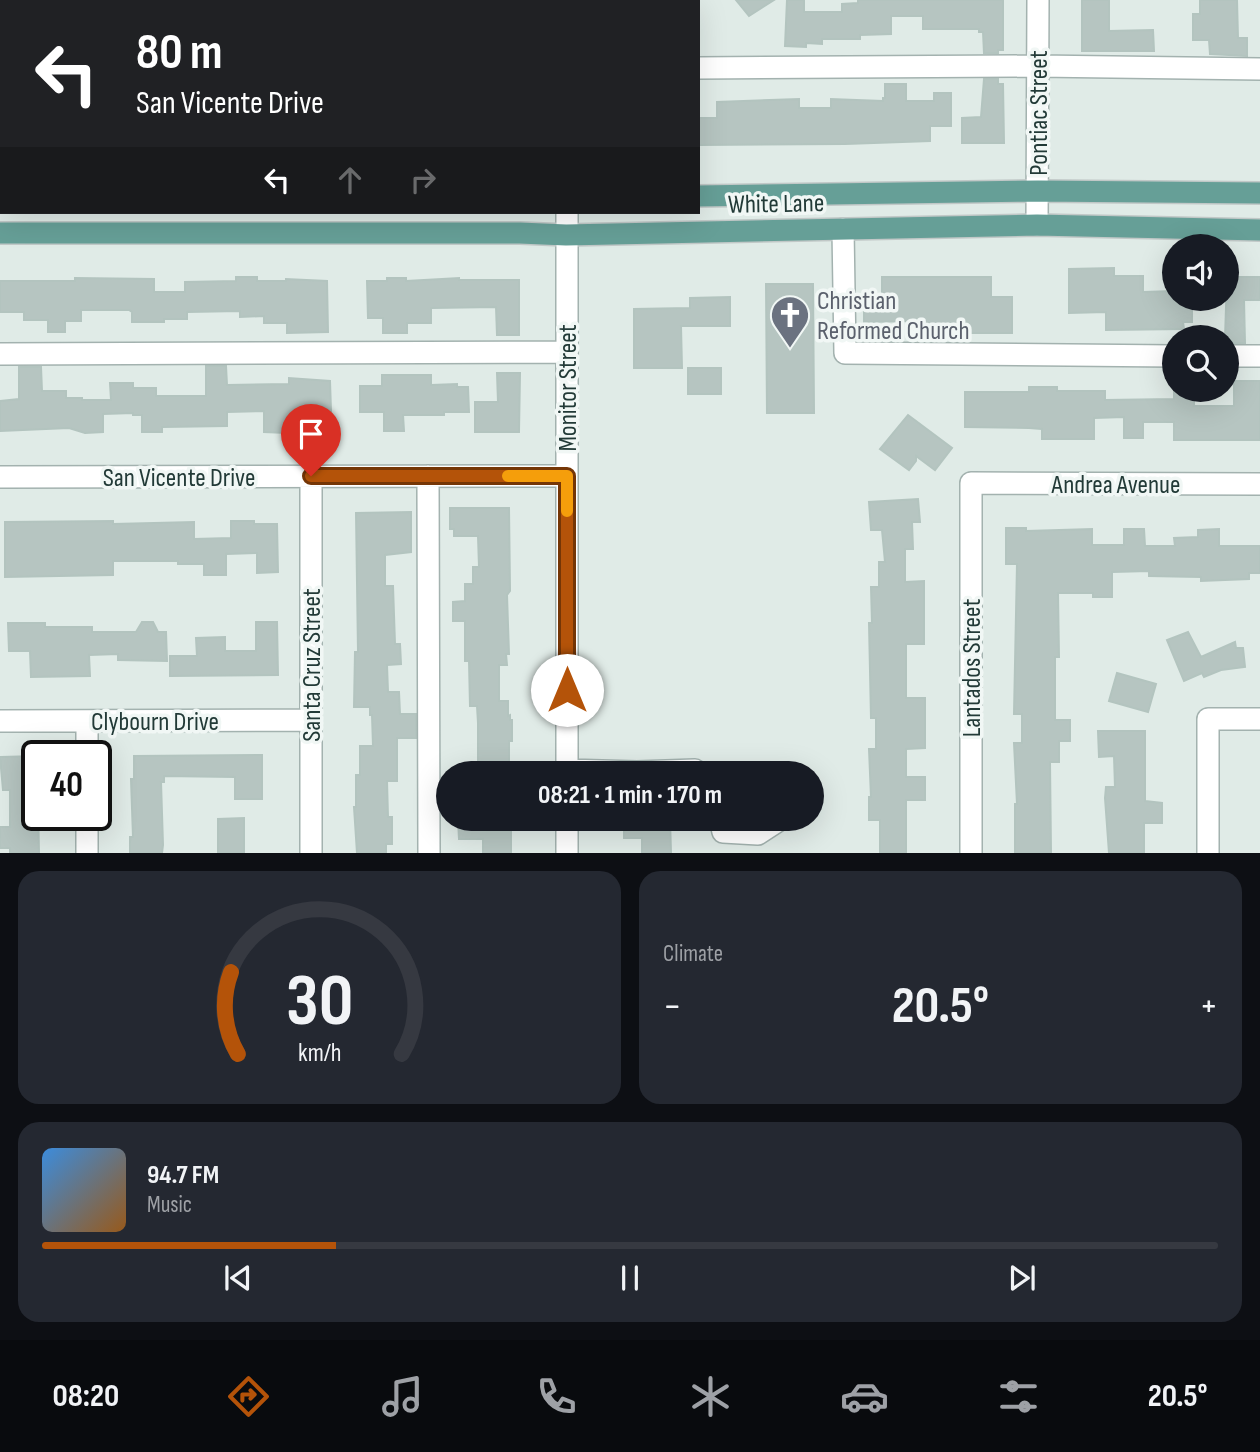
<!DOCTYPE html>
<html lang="en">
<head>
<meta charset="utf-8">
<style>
  :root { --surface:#171b24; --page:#242831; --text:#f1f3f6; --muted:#9ea1a6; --line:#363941; --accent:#b45309 }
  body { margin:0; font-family:"Sofia Sans Condensed",sans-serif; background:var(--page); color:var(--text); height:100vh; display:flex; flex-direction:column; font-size:26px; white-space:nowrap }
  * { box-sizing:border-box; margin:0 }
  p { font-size:23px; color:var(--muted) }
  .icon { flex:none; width:38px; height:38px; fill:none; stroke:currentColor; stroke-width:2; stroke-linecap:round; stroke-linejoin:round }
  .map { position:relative; height:853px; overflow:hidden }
  .panel { display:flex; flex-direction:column; gap:18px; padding:18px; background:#0d0f14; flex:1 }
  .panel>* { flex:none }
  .guide { position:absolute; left:0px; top:0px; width:700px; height:214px; box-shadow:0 7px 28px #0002; background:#202124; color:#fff; overflow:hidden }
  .buttons { position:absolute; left:1162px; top:234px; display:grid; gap:14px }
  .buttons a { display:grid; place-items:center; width:77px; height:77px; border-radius:50%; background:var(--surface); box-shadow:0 7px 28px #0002; font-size:35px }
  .speed { position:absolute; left:21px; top:740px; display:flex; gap:14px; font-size:35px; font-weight:700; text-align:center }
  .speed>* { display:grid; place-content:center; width:91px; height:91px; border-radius:50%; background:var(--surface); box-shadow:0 7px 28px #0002; line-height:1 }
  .speed .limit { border:4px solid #111; border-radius:10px; background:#fff; color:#111 }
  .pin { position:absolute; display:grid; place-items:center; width:60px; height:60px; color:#fff; margin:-72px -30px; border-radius:50% 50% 50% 0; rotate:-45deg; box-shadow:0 0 7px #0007 }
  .pin .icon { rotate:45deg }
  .me { position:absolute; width:77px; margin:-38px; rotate:0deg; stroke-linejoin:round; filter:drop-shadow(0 0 5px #0008) }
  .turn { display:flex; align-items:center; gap:24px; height:147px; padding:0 21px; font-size:32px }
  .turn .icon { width:91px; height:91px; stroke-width:2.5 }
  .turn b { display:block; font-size:49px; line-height:60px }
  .lanes { display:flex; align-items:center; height:66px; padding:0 21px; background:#0003; justify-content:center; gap:35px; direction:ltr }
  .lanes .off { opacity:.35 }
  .big { font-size:52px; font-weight:700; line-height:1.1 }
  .panel .card { flex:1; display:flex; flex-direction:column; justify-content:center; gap:10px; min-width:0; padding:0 24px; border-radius:21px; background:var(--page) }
  .panel .dial { align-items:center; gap:0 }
  .dial svg { height:182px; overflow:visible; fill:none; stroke:var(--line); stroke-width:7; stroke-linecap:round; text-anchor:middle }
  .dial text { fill:var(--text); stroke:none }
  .song { display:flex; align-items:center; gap:21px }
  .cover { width:84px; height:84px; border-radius:10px; background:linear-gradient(135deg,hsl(210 70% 55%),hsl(30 70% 35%)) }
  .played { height:7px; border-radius:4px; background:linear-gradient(90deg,var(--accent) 25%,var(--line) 25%) }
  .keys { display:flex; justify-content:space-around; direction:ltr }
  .heat { display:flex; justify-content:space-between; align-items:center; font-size:38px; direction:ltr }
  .panel .tiles { flex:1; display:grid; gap:18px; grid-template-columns:1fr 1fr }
  .card:last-child { grid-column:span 2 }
  .trip { position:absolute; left:436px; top:761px; width:388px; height:70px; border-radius:35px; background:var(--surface); box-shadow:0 7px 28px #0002; font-weight:700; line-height:70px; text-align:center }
  .tab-bar { display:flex; height:112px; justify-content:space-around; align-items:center; background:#090b0e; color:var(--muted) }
  .tab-bar .icon { width:49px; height:49px }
  .tab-bar .active { color:var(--accent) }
  .tab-bar b { font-size:32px; color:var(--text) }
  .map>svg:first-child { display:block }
</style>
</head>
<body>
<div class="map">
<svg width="1260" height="854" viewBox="0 0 1260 854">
  <rect width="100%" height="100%" fill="#e0ebe7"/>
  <!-- built -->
  <path fill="#cfdad6" d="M0,0H542V2H2L0,168Z"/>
  <!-- building -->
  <path fill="#b6c5c1" stroke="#b3c4bf" stroke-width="2" d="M736,0H774L749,16Z
    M787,0H804V12H842V4L858,3V0H1003V50H998V53H984L983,32H979V29H923V16H891V34L860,35V39H822V44L806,43V47L785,46Z
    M1082,0H1109V31L1153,30L1154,51H1082Z
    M1200,0H1237L1238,38H1247V56L1210,54L1209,40H1193V14H1200Z
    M984,79H998V84H1003L1004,143H962V118L981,117Z
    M885,84H906V101H934V93H951V126H930V141L845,144L699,145V118H717V102L799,99V108H831V99L883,101V98H885Z
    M1114,268V276H1143V292L1174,291V299H1192V322H1183L1184,329L1106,330V312L1069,313V269Z
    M236,277H257V281H286V279L327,281L328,332L287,333V323H264V316L240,317V311L187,312V319H164V322H132V312L129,310H81V321H65V332H48V320H24V312H0V281H75V278L154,279V292H185V282L236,281Z
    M882,277H991V297H1012V333H968V325H916V321L864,322V297L882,296Z
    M1227,277H1260V300H1244L1245,343H1227L1225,338Z
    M387,278H406V281L459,278V280H519V335H497L496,307L431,308V323H407V333H383V318H368L367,281H387Z
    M766,284H813L814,413H767Z
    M730,297V326H681L682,368H634V309L690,308V298Z
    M206,366H226L227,385L289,384V378L330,381L331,411L311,412V434L264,432V411L227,412V426L162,427V432H142V415H133V413L103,414V432L85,433L69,428L0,431V401L19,399V367H41L42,391H66V398H82V400H111L110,383H133V388H156V396H206Z
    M688,368H721V394H688Z
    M497,373H520L519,432H475V402H498Z
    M382,375H431V385L457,384V387H468L469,412H444V415H403L404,431H384V412H360V386H382Z
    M1234,381H1260V440H1174V422H1143V438H1124V417L1094,418V439H1042V429L1029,428L965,427V392H1029V387H1057V391H1105V400L1174,399V390H1194V406H1234Z
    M908,415L952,448L935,470L916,456V461L909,470L880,449Z
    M918,499L920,522H912L913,549H905V582L924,581V644H906V698H925V748L906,749V777H925V800H906V853H880V820H869V797H871L869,749H876V718H871L869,623H872L871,587H879V562H885L882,530H871L869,502Z
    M450,508H509L510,591L507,595L509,654H506L507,665H499V701H508V716L510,715V720H512V741H509V773L478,774V723L477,706H470L469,661H465V621H453V602L465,601V584H473V567H479L478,536H454V529H450Z
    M411,512V552L385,555V586H393L395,644H400L401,664L387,665L388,692H399L400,714H416V738H397V781H387L388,817H392V844H386V853H357L354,807H356V775H360V746H373L372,715H370V707H354L355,652H358L356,513Z
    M113,521V524L194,522V539L231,538V521H254V524H277L278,572L257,573V553L226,554V575H204V564H178V561H113V575L5,577V522Z
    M1006,528H1026V531L1092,529V545H1124V529H1144L1145,546H1175L1174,538L1198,537V530L1219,529V546H1260V573H1249V579L1201,581V577L1149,576V571L1112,572V597H1093V593H1058L1059,657H1055V720H1070V741H1059V762H1050L1051,853H1015V804H1017L1014,743H1022V714H1014L1017,564H1006Z
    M142,622H153L158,632H166L167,661L118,660V654L89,655L90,676L31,677L30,651H9L8,623H45V627H92V632H136Z
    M256,622H277L278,675L170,676V656H197L196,638L225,637V651H256Z
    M1188,632L1201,657L1235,642L1236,648H1243L1245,667L1221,670L1204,677L1202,673L1184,681L1167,640Z
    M1117,673L1156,684L1148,712L1109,701Z
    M1098,731H1145V801L1162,803V823H1144V853H1109L1105,798L1106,787H1115L1114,756L1099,757Z
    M262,755V799H235V777L164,776V782H161L163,845L162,853H130V837H133L131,779H134V756Z
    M37,756L39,853H10V848H0V827H10V790H3L0,757Z
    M244,818V853H218V819Z
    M458,819H511V853H483V839H459Z
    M643,819H670L671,853H642V838H624V822H643Z"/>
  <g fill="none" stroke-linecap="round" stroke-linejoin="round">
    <!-- minor casing -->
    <g stroke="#a3b2af" stroke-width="24">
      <path id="minor" d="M568,2V0
        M698,68L1038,66L1260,69
        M0,102H2
        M0,139H2
        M567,212V774
        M1037,225L1038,0
        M843,229L845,353L1174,356
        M0,354L567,352
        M1227,356H1260
        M428,476L429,854
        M0,477L567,476
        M0,721L311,720
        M87,756V721
        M567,770L637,772L695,770L700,774
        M758,774H760
        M720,819L723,832L758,834L781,819
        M87,854V816
        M311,854V476
        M567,854V819
        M971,854V483L1260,484
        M1208,854V719H1260"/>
    </g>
    <!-- major casing -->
    <g stroke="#c1c8c7" stroke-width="24">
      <path id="major" d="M698,196L1038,191L1260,193
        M0,199H2
        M0,233H520L566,235L1037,225L1260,230"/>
    </g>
    <!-- minor -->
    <use href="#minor" stroke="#fff" stroke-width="21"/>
    <!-- major -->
    <use href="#major" stroke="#669f97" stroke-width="21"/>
  </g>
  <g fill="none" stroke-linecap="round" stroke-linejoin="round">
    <!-- route casing -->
    <g stroke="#753606" stroke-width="18">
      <path id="route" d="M311,476H567V690"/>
    </g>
    <!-- route -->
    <use href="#route" stroke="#b45309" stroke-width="12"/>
    <!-- slow -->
    <path stroke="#f59e0b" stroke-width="12" d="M508,476H567V511"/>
  </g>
  <!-- icons -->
  <defs>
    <g id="church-pin" transform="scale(2.0125)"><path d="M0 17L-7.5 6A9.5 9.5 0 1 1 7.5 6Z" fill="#6b7280" stroke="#f1f7f5"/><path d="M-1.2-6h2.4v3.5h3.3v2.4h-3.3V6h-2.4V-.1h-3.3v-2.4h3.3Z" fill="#fff"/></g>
  </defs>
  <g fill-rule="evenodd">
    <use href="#church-pin" x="790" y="315"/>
  </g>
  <g text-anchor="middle" stroke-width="7" stroke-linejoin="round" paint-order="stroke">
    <!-- street labels -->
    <g font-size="26" fill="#223a37" stroke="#f1f7f5">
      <text transform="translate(1038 113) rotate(-90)" y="9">Pontiac Street</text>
      <text transform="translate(776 203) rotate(-1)" y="9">White Lane</text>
      <text transform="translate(567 388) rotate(-90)" y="9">Monitor Street</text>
      <text x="179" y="486">San Vicente Drive</text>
      <text x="1116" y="493">Andrea Avenue</text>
      <text transform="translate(311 665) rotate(-90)" y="9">Santa Cruz Street</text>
      <text transform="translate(971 668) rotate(-90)" y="9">Lantados Street</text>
      <text x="155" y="730">Clybourn Drive</text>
    </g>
    <!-- worship labels -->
    <g font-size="26" fill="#5b616d" stroke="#f1f7f5" text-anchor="start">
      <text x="817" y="309">Christian<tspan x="817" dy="30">Reformed Church</tspan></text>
    </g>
  </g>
</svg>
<div class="buttons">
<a><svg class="icon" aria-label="sound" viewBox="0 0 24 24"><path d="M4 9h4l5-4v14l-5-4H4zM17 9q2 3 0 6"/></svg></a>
<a><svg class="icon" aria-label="search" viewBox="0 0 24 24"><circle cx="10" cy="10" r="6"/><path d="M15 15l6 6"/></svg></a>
</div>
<div class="speed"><div class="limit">40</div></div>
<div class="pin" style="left:311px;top:476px;background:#d93025"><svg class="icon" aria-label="arrive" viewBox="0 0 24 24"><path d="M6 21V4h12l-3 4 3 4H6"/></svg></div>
<svg class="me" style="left:567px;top:690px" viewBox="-20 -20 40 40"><circle r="19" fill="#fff"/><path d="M0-13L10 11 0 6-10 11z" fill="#b45309"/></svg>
<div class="trip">08:21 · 1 min · 170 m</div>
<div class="guide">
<div class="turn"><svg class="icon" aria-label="left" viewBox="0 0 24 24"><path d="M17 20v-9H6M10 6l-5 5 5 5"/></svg><div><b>80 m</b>San Vicente Drive</div></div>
<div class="lanes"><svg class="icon" aria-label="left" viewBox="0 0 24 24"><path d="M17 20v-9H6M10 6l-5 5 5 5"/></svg><svg class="icon off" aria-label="ahead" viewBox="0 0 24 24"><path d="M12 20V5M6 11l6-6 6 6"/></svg><svg class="icon off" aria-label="right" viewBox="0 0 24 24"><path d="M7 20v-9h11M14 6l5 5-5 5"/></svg></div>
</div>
</div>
<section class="panel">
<div class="tiles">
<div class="card dial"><svg viewBox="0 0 100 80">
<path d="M14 69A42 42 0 1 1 86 69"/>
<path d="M14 69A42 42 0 0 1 11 33" stroke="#b45309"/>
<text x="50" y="56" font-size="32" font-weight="700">30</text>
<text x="50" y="72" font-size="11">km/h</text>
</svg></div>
<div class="card"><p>Climate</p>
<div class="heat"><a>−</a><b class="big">20.5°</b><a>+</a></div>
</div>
<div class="card">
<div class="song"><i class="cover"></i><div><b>94.7 FM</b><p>Music</p></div></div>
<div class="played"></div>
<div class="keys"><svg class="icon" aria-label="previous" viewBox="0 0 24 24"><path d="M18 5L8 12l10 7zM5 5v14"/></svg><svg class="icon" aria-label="pause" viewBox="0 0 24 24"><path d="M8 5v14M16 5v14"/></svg><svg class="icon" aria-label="next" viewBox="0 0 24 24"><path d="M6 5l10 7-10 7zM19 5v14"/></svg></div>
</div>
</div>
</section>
<nav class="tab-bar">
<b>08:20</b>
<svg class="icon active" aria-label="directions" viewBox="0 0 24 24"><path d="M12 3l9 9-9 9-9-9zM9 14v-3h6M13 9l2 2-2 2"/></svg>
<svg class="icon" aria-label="music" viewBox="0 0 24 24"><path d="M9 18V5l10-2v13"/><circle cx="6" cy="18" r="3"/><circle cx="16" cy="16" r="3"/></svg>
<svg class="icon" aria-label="phone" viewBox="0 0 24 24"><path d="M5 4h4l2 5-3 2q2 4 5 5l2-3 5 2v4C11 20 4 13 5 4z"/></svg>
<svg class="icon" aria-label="climate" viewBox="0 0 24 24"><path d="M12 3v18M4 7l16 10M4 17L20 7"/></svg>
<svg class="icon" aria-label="car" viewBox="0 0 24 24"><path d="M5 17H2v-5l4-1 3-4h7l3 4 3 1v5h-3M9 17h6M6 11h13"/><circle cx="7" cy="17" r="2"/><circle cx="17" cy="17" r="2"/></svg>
<svg class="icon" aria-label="filters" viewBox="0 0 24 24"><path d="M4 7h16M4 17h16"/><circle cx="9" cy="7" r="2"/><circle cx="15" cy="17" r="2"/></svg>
<b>20.5°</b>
</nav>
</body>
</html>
